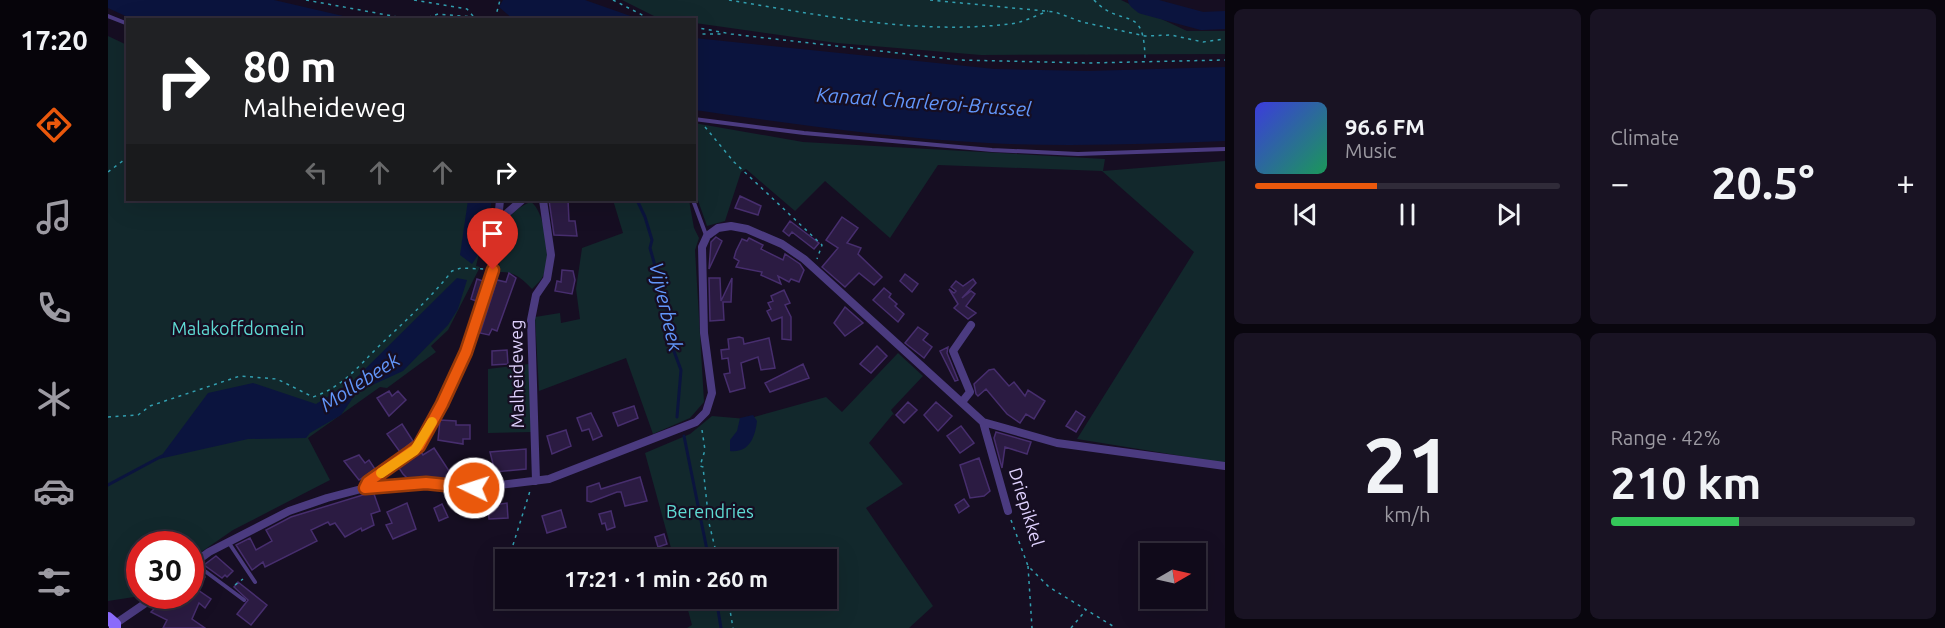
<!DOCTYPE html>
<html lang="en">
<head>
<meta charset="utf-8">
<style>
  :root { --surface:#100a1a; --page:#191323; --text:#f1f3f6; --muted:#9c9aa2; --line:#302b39; --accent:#ea580c }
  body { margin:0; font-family:Ubuntu,sans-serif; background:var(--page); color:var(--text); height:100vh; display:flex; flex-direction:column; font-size:22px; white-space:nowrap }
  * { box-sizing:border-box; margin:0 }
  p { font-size:20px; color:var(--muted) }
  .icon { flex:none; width:33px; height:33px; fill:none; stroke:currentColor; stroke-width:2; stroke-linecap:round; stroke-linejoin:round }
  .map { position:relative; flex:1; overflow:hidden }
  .side { display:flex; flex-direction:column; gap:9px; padding:9px; background:#09060e; width:720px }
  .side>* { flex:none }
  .guide { position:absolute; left:18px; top:18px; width:570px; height:183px; border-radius:0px; box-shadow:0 6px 24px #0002,0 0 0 2px var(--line); background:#202124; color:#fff; overflow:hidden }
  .needle { width:39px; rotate:81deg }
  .tools { position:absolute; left:1032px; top:543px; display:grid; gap:12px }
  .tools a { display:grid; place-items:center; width:66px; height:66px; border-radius:0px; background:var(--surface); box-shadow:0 6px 24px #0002,0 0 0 2px var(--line); font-size:30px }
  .speed { position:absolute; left:18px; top:531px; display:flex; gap:12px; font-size:30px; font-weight:700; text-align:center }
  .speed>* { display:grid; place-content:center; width:78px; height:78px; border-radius:50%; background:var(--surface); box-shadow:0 6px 24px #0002,0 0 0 2px var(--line); line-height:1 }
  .speed .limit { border:9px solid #d22; background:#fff; color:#111 }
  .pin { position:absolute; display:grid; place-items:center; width:51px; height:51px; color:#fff; margin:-62px -26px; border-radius:50% 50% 50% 0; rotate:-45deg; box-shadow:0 0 6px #0007 }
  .pin .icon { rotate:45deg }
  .me { position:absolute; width:66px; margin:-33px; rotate:274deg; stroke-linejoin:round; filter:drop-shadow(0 0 4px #0008) }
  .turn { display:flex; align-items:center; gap:21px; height:126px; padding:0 18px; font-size:27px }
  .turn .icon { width:78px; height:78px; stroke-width:2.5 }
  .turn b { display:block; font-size:42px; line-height:51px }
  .lanes { display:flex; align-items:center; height:57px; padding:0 18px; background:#0003; justify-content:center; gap:30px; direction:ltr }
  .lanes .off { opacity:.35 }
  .big { font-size:45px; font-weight:700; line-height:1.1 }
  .side .card { flex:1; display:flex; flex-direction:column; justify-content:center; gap:9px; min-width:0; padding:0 21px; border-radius:9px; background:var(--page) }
  .side .dial { align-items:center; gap:0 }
  .dial b { font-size:78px; line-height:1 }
  .song { display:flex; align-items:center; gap:18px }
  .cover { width:72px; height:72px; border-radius:9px; background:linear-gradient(135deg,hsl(240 70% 55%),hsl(150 70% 35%)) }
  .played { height:6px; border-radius:3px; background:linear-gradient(90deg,var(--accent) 40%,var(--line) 40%) }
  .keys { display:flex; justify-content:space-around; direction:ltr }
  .heat { display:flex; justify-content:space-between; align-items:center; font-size:33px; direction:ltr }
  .charge { height:9px; border-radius:4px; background:linear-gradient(90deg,#34c759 42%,var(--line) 0) }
  .side .tiles { flex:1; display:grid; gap:9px; grid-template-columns:repeat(2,1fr) }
  .trip { position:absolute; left:387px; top:549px; width:342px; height:60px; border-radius:0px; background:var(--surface); box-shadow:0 6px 24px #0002,0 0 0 2px var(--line); font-weight:700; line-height:60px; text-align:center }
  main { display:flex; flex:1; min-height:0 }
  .tab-bar { display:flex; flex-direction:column; width:108px; justify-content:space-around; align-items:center; background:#06040a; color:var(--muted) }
  .tab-bar .icon { width:42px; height:42px }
  .tab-bar .active { color:var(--accent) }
  .tab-bar b { font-size:27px; color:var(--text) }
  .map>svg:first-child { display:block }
</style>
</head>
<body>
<main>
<nav class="tab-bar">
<b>17:20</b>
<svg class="icon active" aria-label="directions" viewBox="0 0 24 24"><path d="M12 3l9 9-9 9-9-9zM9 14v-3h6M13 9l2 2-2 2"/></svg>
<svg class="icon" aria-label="music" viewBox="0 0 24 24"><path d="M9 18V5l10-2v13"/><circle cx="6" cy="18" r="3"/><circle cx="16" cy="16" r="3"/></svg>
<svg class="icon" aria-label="phone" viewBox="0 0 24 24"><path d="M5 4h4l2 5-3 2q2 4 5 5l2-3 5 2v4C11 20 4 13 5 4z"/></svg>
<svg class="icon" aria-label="climate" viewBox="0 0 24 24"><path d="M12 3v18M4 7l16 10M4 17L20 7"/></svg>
<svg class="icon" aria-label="car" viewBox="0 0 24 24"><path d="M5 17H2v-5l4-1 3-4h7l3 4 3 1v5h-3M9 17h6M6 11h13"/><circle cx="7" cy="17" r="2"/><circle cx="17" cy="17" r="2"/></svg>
<svg class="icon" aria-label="filters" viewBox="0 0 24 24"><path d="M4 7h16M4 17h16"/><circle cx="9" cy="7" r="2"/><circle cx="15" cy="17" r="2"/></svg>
</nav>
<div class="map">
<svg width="1117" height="628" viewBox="0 0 1117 628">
  <rect width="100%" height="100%" fill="#160e22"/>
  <!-- green -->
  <path fill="#12282c" d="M514,0H1013L1079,31H1117V54L873,55L729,43L587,23L586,20L548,17Z
    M0,36L19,45L20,200H384L368,266L372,267L340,330L323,346L328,352L279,388L272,387L200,438L222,480L125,530L83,559L82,544H32L31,593L26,597L0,601Z
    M586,123L695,142L997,159L995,171L1117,161V463L969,439L1086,252L994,171L830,165L782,238L717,181L687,211L638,169L633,172L617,221L599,226L587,192Z
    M505,200H581L586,228L591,238L587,250L596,402L582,418L545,434L518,358L431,391L427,317L452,313L453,323L472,319L468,289L474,248L515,233Z
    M423,202C437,211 443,259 436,274C434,280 428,285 424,289C414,279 406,271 391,272C393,243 391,213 423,202Z
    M790,353L815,376L783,410L787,416L785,414L761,443L795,484L758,508L825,606L801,628H579L584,625L577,599L718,598V560L566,559L537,453L582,434L604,416L639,419L718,397L734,412Z
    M421,364L424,432L380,433V369Z"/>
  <!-- water -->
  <path fill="#0b143e" d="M0,0H166L248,19H24L0,8Z
    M395,0H477L531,19H405L391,7Z
    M587,38L887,69L980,71L1117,67V141C1038,144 959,147 880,143C782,138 684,124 587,110Z
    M360,200H384L370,255L364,264L352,255Z
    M349,278L359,280L350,309L340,325L295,371L249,392L233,415L202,433L198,438L140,439L51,459L100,393L145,383L208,404L245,381Z
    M645,415L649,421C647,438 641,453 622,451V440L629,431L632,418Z"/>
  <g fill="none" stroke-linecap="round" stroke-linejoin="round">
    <!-- stream -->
    <path stroke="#0b143e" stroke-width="3" d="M529,200L537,217L544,240L542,248L558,305L564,346L573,370L569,417
      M576,436L601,560
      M0,485L54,456
      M608,598L613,628"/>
    <!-- river -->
    <path stroke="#0b143e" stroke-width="18" d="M1029,0L1035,5L1094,21L1117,20"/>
  </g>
  <!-- building -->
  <path fill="#2b1b42" stroke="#472e6e" stroke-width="1.5" d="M632,196L653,206L650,215L627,208Z
    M441,200H460L461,221H467L469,236L446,235Z
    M734,217L750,228L739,243L753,248L750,254L774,277L766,285L751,273L737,287L714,267L730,248L718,240Z
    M682,221L711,243L706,249L684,232L681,236L675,231Z
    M608,237L614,241L601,269L603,242Z
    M641,238L655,245L653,249L675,260L677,254L692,264L696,270L691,282L683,279L681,282L670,276L673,284L653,275L654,272L628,267L631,261L626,258L628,251L634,239L639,241Z
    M454,270L465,271L467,280L464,294L447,291L449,281L453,282Z
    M401,273L408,278L389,331L384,329L381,335L372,333L389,280L398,282Z
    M797,274L810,284L804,292L792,281Z
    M601,278H612L613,301L624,278L623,302H615L616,320L602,321Z
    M369,279L375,281L368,301L363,299Z
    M865,279L868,283L854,298L863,291L867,294L858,306L868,313L860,319L846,308L850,304L841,289L846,293L848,291L843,287L848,281L855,286Z
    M776,288L783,294L781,297L789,304L787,306L796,314L790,322L765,300Z
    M676,290L682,303L677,305L683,317V340L674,339V317L664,321L659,311L663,309L660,303L665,301L663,296Z
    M737,307L755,323L737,336L726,323Z
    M810,327L820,334L815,340L824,347L816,358L797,343Z
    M631,337L635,338L636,344L661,338L667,368L653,370L650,357L633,363L637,388L622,392L616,374L622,373L620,358L614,359L613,350L621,349L620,339Z
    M769,346L779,356L763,373L752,364Z
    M840,347L839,353L850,380L847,381L832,351Z
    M399,350L400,364L384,365V351Z
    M695,364L701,378L662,392L657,383Z
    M886,369L901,386L906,382L917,396L920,390L937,401L926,419L918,414L912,423L899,414L878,389L870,396L868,394L866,384L881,370Z
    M281,391L284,396L290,391L298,400L281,416L269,398Z
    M800,402L809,410L796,423L788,415Z
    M828,402L844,416L830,431L816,415Z
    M526,406L530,418L510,426L505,413Z
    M968,411L977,417L968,432L958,426Z
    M483,413L494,436L485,440L481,429L474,431L469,418Z
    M332,420L348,421V425H362V439H355V444L330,440Z
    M294,424L305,441L292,452L279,434Z
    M853,426L866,443L852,453L839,436Z
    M458,430L463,446L444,454L439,436Z
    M888,432L923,442L919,454L897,447L894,468L886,438Z
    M326,448L341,471L357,467L358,477L344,479L299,478L295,474L291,468L313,452L315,455Z
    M418,449V469L387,472L382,452Z
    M251,455L257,463L261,460L267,469L251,480L236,461Z
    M871,458L882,491L876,496L862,498L852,465Z
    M532,477L539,501L517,506L513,492H509L483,502L479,501V487L491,483L493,489Z
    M258,494H266L272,511L263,514L266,525L254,531L253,528L237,537L227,523L222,525L220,522L203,530L209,541L157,567L155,562L144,570L128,545L142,538L148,550L164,541L158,530L183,517Z
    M856,499L861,506L851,513L847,505Z
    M299,503L308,529L285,539L278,525L284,523L279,512Z
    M399,503L400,518L381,519L380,506Z
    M334,504L340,517L331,521L326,508Z
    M453,510L458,527L439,533L434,516Z
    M503,511L507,527L499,530L497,523L494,524L491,514Z
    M556,534L559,544L550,547L547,537Z
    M108,556L125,571L119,577L117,575L114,578L96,565Z
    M88,570L97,577L90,590L103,599L97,608L91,603L84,619L97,628H55L59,620L43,612L59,596H82V574Z
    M130,582L159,605L143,625L129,614L140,600L126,587Z"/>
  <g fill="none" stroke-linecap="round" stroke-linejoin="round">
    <!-- path -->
    <path stroke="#329fb0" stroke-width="1.5" stroke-dasharray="3 4.5" stroke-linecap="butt" d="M198,0L306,20
      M306,0L359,9L365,16
      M505,0L544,20
      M621,0C711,15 809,35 901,24C914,23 927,16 940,11
      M822,0L947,12L974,22L1037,36L1063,35L1095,42L1117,39
      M986,0C1015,31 1037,0 1037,62
      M387,19L392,0
      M313,20L330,14L387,19
      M586,27L623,34L851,60L980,63L1117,60
      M587,34H616
      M597,127L626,162L714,245L709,259
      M0,172L20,157
      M0,417L30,415L42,406L132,376L169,379L205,397C234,387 249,368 270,347C296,322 321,300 344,271L353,268L376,269
      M594,430L597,450L592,466L595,467L601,523L610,560
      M903,520L920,566L941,587L1008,628
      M405,545L422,491
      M920,566L924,628
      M127,585L135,579
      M620,598L625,628
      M963,628L978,610"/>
    <!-- lane -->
    <path stroke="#4b3b80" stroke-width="4" d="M0,16L20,24
      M586,119L696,133L884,150L970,154L1117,149
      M585,200L598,235
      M121,543L147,582
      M86,563L136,600"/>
    <!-- street -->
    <path stroke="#4b3b80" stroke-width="8" d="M390,221L414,200
      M854,402L862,392L845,351L863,325
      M875,422L900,511
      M428,481L423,320L428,295L439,279L443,255L435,200
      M257,488L260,482L307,450L334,404L358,352L385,270L392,200
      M82,566L101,552L181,511L219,498L257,488L293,485L318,483L366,488L441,479L588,422L598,412L604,393L596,333L594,247L599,236L610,228L623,226L639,229L674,244L696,259L875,422L949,443L1117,466
      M7,624L48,596"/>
    <!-- secondary -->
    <path stroke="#8a6bfb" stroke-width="12" d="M0,618L7,624V628"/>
  </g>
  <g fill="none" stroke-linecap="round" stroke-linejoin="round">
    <!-- route casing -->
    <g stroke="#983908" stroke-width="15">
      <path id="route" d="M366,488L318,483L257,488L260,482L311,446L334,404L358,352L385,270"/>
    </g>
    <!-- route -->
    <use href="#route" stroke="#ea580c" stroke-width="10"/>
    <!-- slow -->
    <path stroke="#f59e0b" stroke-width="10" d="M273,473L307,450L324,422"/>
  </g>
  <g text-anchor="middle" stroke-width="4.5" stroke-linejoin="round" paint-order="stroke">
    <!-- park labels -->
    <g font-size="18" fill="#5fdbd4" stroke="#160e22">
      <text x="130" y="335">Malakoffdomein</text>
      <text x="602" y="518">Berendries</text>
    </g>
    <!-- street labels -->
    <g font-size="18" fill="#dfd1fe" stroke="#160e22">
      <text transform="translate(409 374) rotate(-91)" y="6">Malheideweg</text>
      <text transform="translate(918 507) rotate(73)" y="6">Driepikkel</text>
    </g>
    <!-- water labels -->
    <g font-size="20" font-style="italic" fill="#6296fa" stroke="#160e22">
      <text transform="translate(816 102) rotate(4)" y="7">Kanaal Charleroi-Brussel</text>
      <text transform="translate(558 307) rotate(77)" y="7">Vijverbeek</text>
      <text transform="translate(252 382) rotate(-33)" y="7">Mollebeek</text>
    </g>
  </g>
</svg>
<div class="tools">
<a><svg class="needle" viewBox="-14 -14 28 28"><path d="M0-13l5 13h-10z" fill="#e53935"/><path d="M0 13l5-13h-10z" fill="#9c9aa2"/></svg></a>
</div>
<div class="speed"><div class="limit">30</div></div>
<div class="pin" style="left:385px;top:270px;background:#d93025"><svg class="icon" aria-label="arrive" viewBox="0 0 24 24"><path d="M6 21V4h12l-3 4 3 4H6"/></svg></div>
<svg class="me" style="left:366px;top:488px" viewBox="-20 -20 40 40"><circle r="17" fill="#ea580c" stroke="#fff" stroke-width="3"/><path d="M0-11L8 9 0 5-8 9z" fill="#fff"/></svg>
<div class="trip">17:21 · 1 min · 260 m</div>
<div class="guide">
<div class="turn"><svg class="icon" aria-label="right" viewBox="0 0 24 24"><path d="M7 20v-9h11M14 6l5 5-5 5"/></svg><div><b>80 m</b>Malheideweg</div></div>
<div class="lanes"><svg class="icon off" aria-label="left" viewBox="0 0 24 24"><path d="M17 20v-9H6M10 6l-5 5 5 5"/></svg><svg class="icon off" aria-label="ahead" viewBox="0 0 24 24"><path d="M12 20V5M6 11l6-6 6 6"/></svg><svg class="icon off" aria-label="ahead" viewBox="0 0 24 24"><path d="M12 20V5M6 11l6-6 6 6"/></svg><svg class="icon" aria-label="right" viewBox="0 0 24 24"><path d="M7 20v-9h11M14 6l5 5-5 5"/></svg></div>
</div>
</div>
<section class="side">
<div class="tiles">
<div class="card">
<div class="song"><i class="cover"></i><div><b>96.6 FM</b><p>Music</p></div></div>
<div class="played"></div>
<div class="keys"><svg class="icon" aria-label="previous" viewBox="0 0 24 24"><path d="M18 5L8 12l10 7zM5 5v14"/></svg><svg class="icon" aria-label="pause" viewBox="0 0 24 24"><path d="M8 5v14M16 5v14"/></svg><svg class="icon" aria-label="next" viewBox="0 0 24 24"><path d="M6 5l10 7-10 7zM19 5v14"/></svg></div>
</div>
<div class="card"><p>Climate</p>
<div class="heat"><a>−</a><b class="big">20.5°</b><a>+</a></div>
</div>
<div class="card dial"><b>21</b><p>km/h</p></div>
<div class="card"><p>Range · 42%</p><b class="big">210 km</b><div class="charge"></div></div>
</div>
</section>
</main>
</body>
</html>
